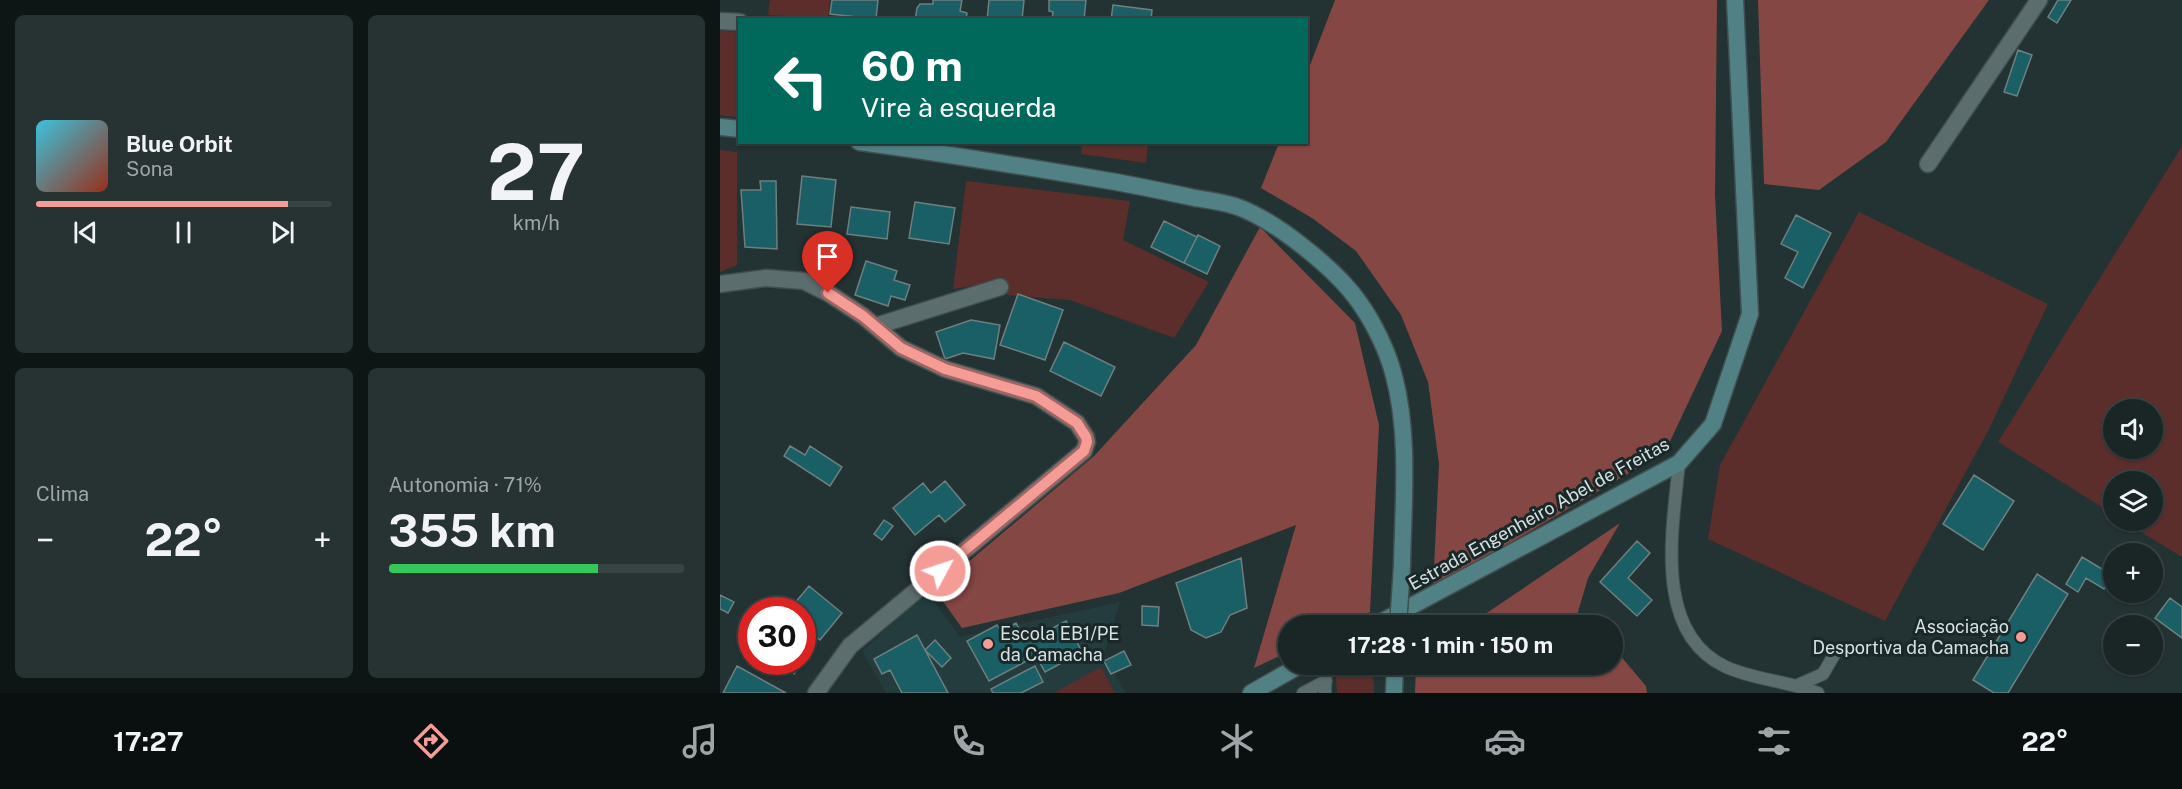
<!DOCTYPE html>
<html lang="pt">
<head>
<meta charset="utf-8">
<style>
  :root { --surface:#1a2626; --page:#273232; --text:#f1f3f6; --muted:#9fa5a7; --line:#384343; --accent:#f59c96 }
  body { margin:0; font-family:"Public Sans",sans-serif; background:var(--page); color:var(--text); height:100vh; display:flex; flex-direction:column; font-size:22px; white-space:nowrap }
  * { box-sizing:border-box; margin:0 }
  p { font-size:20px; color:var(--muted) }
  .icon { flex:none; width:33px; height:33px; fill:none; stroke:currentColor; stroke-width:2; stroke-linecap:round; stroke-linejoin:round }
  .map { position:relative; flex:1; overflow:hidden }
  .details { display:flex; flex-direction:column; gap:15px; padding:15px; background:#0e1515; width:720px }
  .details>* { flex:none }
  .guide { position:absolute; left:18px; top:18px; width:570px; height:126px; border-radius:0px; box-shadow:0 2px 4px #0004,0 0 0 2px var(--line); background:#00695c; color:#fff; overflow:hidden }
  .buttons { position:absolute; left:1383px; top:399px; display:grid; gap:12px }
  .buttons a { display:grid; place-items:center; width:60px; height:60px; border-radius:50%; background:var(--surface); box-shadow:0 2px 4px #0004,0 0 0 2px var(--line); font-size:30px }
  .speed { position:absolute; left:18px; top:597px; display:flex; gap:12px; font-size:30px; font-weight:700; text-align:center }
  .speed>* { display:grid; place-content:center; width:78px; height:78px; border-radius:50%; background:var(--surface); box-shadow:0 2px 4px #0004,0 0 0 2px var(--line); line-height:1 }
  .speed .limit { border:9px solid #d22; background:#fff; color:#111 }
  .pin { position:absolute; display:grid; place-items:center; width:51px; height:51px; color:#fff; margin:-62px -26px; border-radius:50% 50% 50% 0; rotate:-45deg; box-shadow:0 0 6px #0007 }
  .pin .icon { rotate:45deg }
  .me { position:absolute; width:66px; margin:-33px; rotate:50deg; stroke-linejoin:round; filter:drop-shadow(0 0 4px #0008) }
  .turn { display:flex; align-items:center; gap:21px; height:126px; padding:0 24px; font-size:27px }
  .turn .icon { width:78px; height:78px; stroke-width:2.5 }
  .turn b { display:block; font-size:42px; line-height:51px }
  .big { font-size:45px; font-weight:700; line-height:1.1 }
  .details .tile { flex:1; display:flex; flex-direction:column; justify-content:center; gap:9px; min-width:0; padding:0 21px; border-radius:9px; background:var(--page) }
  .details .dial { align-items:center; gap:0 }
  .dial b { font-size:78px; line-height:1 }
  .song { display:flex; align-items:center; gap:18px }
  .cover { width:72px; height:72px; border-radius:9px; background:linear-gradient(135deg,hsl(190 70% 55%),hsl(10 70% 35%)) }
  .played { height:6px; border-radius:3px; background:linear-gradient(90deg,var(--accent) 85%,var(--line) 85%) }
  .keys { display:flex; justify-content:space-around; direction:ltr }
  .heat { display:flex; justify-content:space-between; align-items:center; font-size:33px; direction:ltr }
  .charge { height:9px; border-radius:4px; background:linear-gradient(90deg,#34c759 71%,var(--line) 0) }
  .details .tiles { flex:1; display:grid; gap:15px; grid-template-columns:repeat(2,1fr) }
  .trip { position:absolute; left:558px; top:615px; width:345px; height:60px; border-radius:30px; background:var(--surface); box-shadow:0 2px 4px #0004,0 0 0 2px var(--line); font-weight:700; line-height:60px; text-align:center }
  .menu { display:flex; height:96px; justify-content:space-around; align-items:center; background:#0a0f0f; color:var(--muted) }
  .menu .icon { width:42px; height:42px }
  .menu .selected { color:var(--accent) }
  .menu b { font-size:27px; color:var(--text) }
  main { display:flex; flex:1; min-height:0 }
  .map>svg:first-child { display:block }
</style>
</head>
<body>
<main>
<section class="details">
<div class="tiles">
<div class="tile">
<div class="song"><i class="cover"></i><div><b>Blue Orbit</b><p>Sona</p></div></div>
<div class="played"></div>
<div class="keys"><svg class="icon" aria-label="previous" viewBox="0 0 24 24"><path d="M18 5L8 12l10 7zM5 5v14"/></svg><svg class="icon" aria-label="pause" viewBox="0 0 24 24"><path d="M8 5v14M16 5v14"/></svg><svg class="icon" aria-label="next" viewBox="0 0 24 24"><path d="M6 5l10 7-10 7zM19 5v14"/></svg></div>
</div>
<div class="tile dial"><b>27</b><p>km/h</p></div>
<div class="tile"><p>Clima</p>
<div class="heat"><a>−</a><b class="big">22°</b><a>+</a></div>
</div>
<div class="tile"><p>Autonomia · 71%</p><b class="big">355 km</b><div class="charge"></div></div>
</div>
</section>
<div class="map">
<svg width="1462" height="693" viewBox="0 0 1462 693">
  <rect width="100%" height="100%" fill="#233233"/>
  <!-- built -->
  <path fill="#243c3e" d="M207,592L240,637L400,602L384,655L406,693H166L142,651Z"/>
  <!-- green -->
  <path fill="#5b2e2b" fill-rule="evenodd" d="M50,0H110L108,19L48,15Z
    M0,31L19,32L20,99L16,117L0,115Z
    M362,143H428L426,163L361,154Z
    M1462,146V557L1403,521L1432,520V482H1394L1393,514L1278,442ZM1394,410H1432V448H1394Z
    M0,150L17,152V265L0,272Z
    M246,181L410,201L403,240L489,282L454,338L350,300L287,295L284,281L233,289Z
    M1139,212L1328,304L1269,429L1165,621L988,539L1000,465Z
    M615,665H653L654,693H617Z
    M381,667L395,693H334Z"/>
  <!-- forest -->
  <path fill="#854744" d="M615,0H997L995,195L1002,331L945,452L713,588L719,464L708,382L681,315L636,251L592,218L541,188L559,143L586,142L587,73Z
    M1038,0H1269L1166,142L1099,190L1044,184Z
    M540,227L635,323L659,425L650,612L622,625L568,626V652L534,668L576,525L399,593L242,628L215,590L374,456L476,345Z
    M900,523L868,578L855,622L856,625H749Z
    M893,652L898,653L926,686L927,693H695L696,665L892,664Z"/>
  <!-- building -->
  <path fill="#195f65" stroke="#6e7f80" stroke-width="1.5" d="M112,0H158L156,19L110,14Z
    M213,0H242L240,11L247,13L246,20H195L197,8L200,4H213Z
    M269,0H304L302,20H267Z
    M329,0H366L364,20H332L333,12L329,11Z
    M1338,0H1351L1337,23L1328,17Z
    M393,5L432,10L431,20H391Z
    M1298,50L1312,55L1297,96L1284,92Z
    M82,176L116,180L111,227L77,224Z
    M40,181H56L57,249L25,247L21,190H41Z
    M195,202L235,208L229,244L189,238Z
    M131,207L170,212L167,239L127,234Z
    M1076,215L1111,233L1083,288L1065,278L1078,252L1061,244Z
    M444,221L477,237L464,263L431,247Z
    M478,235L500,246L487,274L464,263Z
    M146,261L177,271L174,280L190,285L185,300L171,296L168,306L135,295Z
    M298,294L343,310L325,360L280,345Z
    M251,320L280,325L274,359L243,353L225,359L216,332Z
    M344,342L395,367L381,396L330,371Z
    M70,446L85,455L90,446L122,467L110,486L64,456Z
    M1254,475L1294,501L1263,550L1223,524Z
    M225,481L245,505L225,522L219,515L195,535L173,508L203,483L211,493Z
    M164,520L173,526L162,540L154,534Z
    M917,541L930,553L908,578L932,600L917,616L880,582Z
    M1362,557L1392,575L1384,589L1366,578L1358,592L1346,584Z
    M521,558L527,608L510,615L501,632L486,638L471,630L456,583Z
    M1317,574L1348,594L1288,693H1274L1253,680Z
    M89,586L122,613L100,640L82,626V610H69Z
    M0,595L14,602L8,613L0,609Z
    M1450,598L1462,607V638L1435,618Z
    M422,606L439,607L438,626L422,625Z
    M346,621L362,652L325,672L316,656L269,681L247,641L277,625L281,631L296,623L306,642Z
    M197,635L228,693H182L170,670L162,674L154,659Z
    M82,638L94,647L74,674L58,662H82Z
    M215,640L231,658L222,667L205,650Z
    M404,651L411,665L391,674L384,661Z
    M17,666L66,693H3Z
    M315,666L323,682L301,693H273L271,689Z"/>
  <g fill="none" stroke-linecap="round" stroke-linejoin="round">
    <!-- service casing -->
    <g stroke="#404e4e" stroke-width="14">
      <path id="service" d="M959,463C953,527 932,633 1006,667C1035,680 1068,681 1098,693
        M1078,685L1103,674L1114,655
        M583,693L606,681
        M605,693L606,664"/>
    </g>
    <!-- minor casing -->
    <g stroke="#404e4e" stroke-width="19">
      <path id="minor" d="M0,21L20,22
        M1208,164L1319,0
        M0,284L46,278L84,281L108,293L143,316L181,348L225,369L316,396L357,423L366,437L367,442L364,451L130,646L96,693
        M156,326L280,287"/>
    </g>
    <!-- secondary casing -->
    <g stroke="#404e4e" stroke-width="19">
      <path id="secondary" d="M0,127L20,129
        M139,142C223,153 307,167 390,181C419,186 447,192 475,198C488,200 502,202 515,206C554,219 616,269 639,302C654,323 668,352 674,376C690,436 683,505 682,566
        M654,626L959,463L993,424L1030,314L1015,0
        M531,693L582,664
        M674,693L675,664"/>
    </g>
    <!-- service -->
    <use href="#service" stroke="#5c6d6e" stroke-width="12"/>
    <!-- minor -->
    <use href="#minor" stroke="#5c6d6e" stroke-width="16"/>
    <!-- secondary -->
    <use href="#secondary" stroke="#518185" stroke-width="16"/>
    <!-- secondary-bridge casing -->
    <g stroke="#404e4e" stroke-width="19" stroke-linecap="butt">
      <path id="secondary-bridge" d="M678,626L682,566"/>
    </g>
    <!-- secondary-bridge -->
    <use href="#secondary-bridge" stroke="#518185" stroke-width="16"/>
  </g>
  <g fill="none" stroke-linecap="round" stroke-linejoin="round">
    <!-- route casing -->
    <g stroke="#9f6562" stroke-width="15">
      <path id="route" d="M108,293L143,316L181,348L225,369L316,396L357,423L366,437L367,442L364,451L220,571"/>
    </g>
    <!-- route -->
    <use href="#route" stroke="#f59c96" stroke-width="10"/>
  </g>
  <!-- markers -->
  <g fill="#f59c96" stroke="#192829" stroke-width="2">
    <circle cx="1301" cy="637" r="6"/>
    <circle cx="268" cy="644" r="6"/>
  </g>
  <g text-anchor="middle" stroke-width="6" stroke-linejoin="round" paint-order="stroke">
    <!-- street labels -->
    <g font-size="18" fill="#d8e1e1" stroke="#192829">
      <text transform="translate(819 514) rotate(-29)" y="6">Estrada Engenheiro Abel de Freitas</text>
    </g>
    <!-- poi labels -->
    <g font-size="18" fill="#d8e1e1" stroke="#192829" text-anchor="end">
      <text x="1289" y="633">Associação<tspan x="1289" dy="21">Desportiva da Camacha</tspan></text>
      <text x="280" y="640" text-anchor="start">Escola EB1/PE<tspan x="280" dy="21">da Camacha</tspan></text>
    </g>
  </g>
</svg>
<div class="buttons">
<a><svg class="icon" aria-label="sound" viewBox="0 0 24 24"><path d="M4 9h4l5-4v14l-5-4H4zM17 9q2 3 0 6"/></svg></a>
<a><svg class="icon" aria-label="layers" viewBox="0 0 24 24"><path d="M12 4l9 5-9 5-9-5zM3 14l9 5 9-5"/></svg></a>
<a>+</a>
<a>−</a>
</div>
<div class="speed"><div class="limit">30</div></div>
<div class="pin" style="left:108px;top:293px;background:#d93025"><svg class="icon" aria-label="arrive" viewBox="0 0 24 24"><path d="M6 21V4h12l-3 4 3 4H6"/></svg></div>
<svg class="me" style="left:220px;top:571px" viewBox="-20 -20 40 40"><circle r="17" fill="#f59c96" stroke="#fff" stroke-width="3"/><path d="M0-11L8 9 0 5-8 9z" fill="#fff"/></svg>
<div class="trip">17:28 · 1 min · 150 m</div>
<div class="guide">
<div class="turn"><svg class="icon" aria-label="left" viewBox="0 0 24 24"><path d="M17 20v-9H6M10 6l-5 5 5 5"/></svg><div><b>60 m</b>Vire à esquerda</div></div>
</div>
</div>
</main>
<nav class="menu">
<b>17:27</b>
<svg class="icon selected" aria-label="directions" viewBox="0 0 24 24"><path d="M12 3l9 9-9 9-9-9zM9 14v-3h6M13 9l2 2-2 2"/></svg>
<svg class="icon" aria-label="music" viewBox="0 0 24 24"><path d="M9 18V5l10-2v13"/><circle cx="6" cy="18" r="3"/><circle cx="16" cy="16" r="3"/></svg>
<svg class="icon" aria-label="phone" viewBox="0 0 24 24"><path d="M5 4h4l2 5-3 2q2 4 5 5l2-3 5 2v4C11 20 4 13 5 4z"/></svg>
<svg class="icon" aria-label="climate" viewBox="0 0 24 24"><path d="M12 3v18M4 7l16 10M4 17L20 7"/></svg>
<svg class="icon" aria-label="car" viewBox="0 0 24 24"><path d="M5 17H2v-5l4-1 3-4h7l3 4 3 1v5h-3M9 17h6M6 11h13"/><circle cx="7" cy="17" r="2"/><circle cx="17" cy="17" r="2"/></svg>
<svg class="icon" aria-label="filters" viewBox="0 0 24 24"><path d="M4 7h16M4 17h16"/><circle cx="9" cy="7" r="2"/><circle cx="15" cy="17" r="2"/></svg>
<b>22°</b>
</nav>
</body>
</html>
